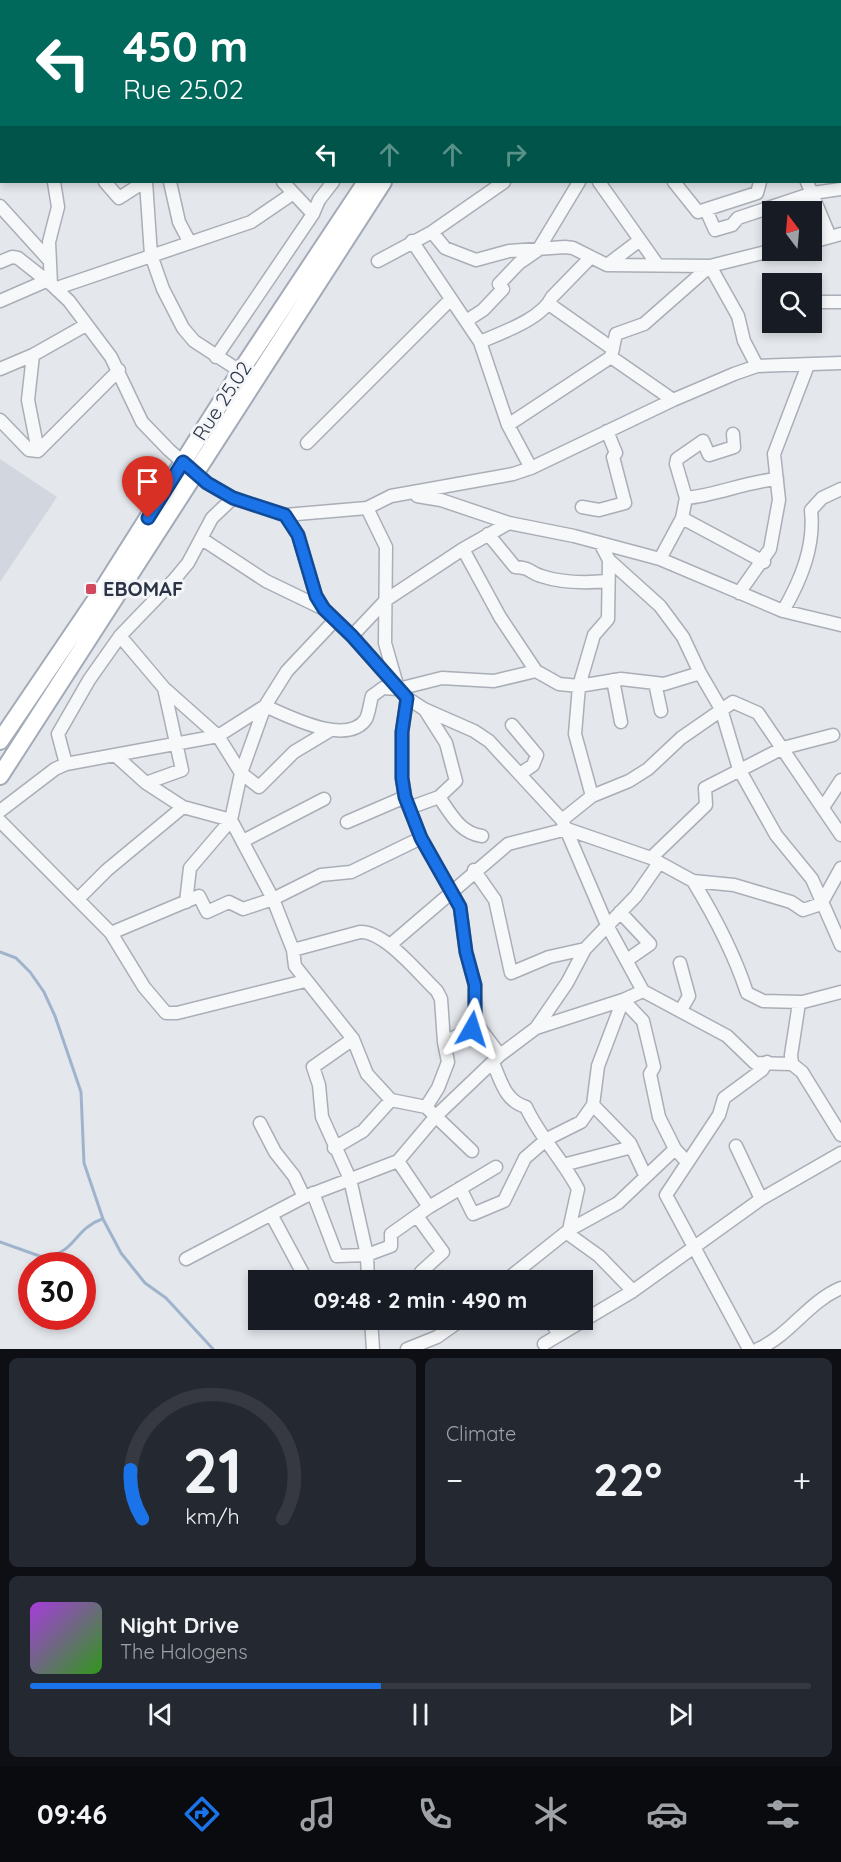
<!DOCTYPE html>
<html lang="en">
<head>
<meta charset="utf-8">
<style>
  :root { --surface:#171b24; --page:#242831; --text:#f1f3f6; --muted:#9ea1a6; --line:#363941; --accent:#1a73e8 }
  body { margin:0; font-family:Quicksand,sans-serif; background:var(--page); color:var(--text); height:100vh; display:flex; flex-direction:column; font-size:22px; white-space:nowrap }
  * { box-sizing:border-box; margin:0 }
  p { font-size:20px; color:var(--muted) }
  .icon { flex:none; width:33px; height:33px; fill:none; stroke:currentColor; stroke-width:2; stroke-linecap:round; stroke-linejoin:round }
  .map { position:relative; height:1349px; overflow:hidden }
  .drawer { display:flex; flex-direction:column; gap:9px; padding:9px; background:#0d0f14; flex:1 }
  .drawer>* { flex:none }
  .top-card { position:absolute; left:0px; top:0px; width:842px; height:183px; box-shadow:0 3px 9px #0003; background:#00695c; color:#fff; overflow:hidden }
  .needle { width:39px; rotate:344deg }
  .controls { position:absolute; left:762px; top:201px; display:grid; gap:12px }
  .controls a { display:grid; place-items:center; width:60px; height:60px; border-radius:0px; background:var(--surface); box-shadow:0 3px 9px #0003; font-size:30px }
  .speed { position:absolute; left:18px; top:1252px; display:flex; gap:12px; font-size:30px; font-weight:700; text-align:center }
  .speed>* { display:grid; place-content:center; width:78px; height:78px; border-radius:50%; background:var(--surface); box-shadow:0 3px 9px #0003; line-height:1 }
  .speed .limit { border:9px solid #d22; background:#fff; color:#111 }
  .pin { position:absolute; display:grid; place-items:center; width:51px; height:51px; color:#fff; margin:-62px -26px; border-radius:50% 50% 50% 0; rotate:-45deg; box-shadow:0 0 6px #0007 }
  .pin .icon { rotate:45deg }
  .me { position:absolute; width:66px; margin:-33px; rotate:6deg; stroke-linejoin:round; filter:drop-shadow(0 0 4px #0008) }
  .turn { display:flex; align-items:center; gap:21px; height:126px; padding:0 24px; font-size:27px }
  .turn .icon { width:78px; height:78px; stroke-width:2.5 }
  .turn b { display:block; font-size:42px; line-height:51px }
  .lanes { display:flex; align-items:center; height:57px; padding:0 24px; background:#0003; justify-content:center; gap:30px; direction:ltr }
  .lanes .off { opacity:.35 }
  .big { font-size:45px; font-weight:800; line-height:1.1 }
  .drawer .widget { flex:1; display:flex; flex-direction:column; justify-content:center; gap:9px; min-width:0; padding:0 21px; border-radius:9px; background:var(--page) }
  .drawer .dial { align-items:center; gap:0 }
  .dial svg { height:156px; overflow:visible; fill:none; stroke:var(--line); stroke-width:7; stroke-linecap:round; text-anchor:middle }
  .dial text { fill:var(--text); stroke:none }
  .song { display:flex; align-items:center; gap:18px }
  .cover { width:72px; height:72px; border-radius:9px; background:linear-gradient(135deg,hsl(280 70% 55%),hsl(110 70% 35%)) }
  .played { height:6px; border-radius:3px; background:linear-gradient(90deg,var(--accent) 45%,var(--line) 45%) }
  .keys { display:flex; justify-content:space-around; direction:ltr }
  .heat { display:flex; justify-content:space-between; align-items:center; font-size:33px; direction:ltr }
  .drawer .tiles { flex:1; display:grid; gap:9px; grid-template-columns:1fr 1fr }
  .widget:last-child { grid-column:span 2 }
  .trip { position:absolute; left:248px; top:1270px; width:345px; height:60px; border-radius:0px; background:var(--surface); box-shadow:0 3px 9px #0003; font-weight:800; line-height:60px; text-align:center }
  .tabs { display:flex; height:96px; justify-content:space-around; align-items:center; background:#090b0e; color:var(--muted) }
  .tabs .icon { width:42px; height:42px }
  .tabs .selected { color:var(--accent) }
  .tabs b { font-size:27px; color:var(--text) }
  .map>svg:first-child { display:block }
</style>
</head>
<body>
<div class="map">
<svg width="841" height="1349" viewBox="0 0 841 1349">
  <rect width="100%" height="100%" fill="#e4e7ec"/>
  <!-- built -->
  <path fill="#d2d6de" d="M0,459L57,497L0,582Z"/>
  <g fill="none" stroke-linecap="round" stroke-linejoin="round">
    <!-- stream -->
    <path stroke="#9fb4cc" stroke-width="3" d="M0,952L16,958L30,972L44,992L55,1016L81,1092L84,1163L103,1219L121,1253L145,1283L166,1298L213,1349
      M0,1242L45,1258C77,1251 74,1229 102,1219"/>
    <!-- minor casing -->
    <g stroke="#a9aeb7" stroke-width="15">
      <path id="minor" d="M204,0V2
        M419,0L420,2
        M581,0L582,2
        M646,0L648,2
        M807,0L808,2
        M43,2V0
        M172,2L175,0
        M275,2L276,0
        M325,2L326,0
        M715,2L716,0
        M840,39L841,40
        M0,109L2,107
        M840,120L841,121
        M0,146L2,145
        M54,182L58,207L49,242L51,284L69,301L111,357L142,422L169,450L207,483L233,498L285,515L367,508L391,496L513,474L531,468L673,400L734,374L757,366L841,363
        M105,182L119,198L144,182
        M146,182L151,255L163,289L183,328L194,341L246,375
        M170,182L179,222L189,241
        M599,182L657,264
        M674,182L698,212L757,193L760,182
        M807,182L830,237
        M0,206L48,259
        M706,210L715,230L732,225L738,218L813,193L841,189
        M313,214L319,200L333,182
        M432,232L445,248L476,260L509,251L565,247L573,248L607,265L710,266L774,250
        M412,241L480,342L508,425L531,468
        M812,242L841,234
        M378,261L432,232L504,182
        M0,262L12,257L18,258L51,284
        M607,265L640,240
        M57,288L251,222L292,194
        M0,301L46,281
        M812,302H841
        M549,304L613,349
        M466,321L483,310L503,289L499,284L519,263L538,250L579,182
        M480,342C501,333 542,319 552,297L591,257
        M33,355L28,400L38,451
        M216,357L313,214L283,182
        M611,357L673,400
        M0,369L33,355L86,325
        M0,420L29,450L38,451L119,370
        M508,425L611,357L616,334L644,324L710,266L738,316L744,341L757,366
        M307,443L451,299
        M417,496L441,500L509,523L574,536L660,559L783,611L841,625
        M686,498C717,495 745,482 777,479
        M582,507L599,510L625,503L613,457L616,453L607,431
        M367,508L386,547L385,643L397,685
        M285,515L298,535L316,596L324,609L352,636L407,698L424,709L474,731L489,741L562,820L607,925L643,991L727,1036L755,1063L792,1064L802,1072L841,1135
        M682,518L764,562
        M488,534L515,567C532,568 528,572 541,576C562,583 586,583 607,581
        M202,539L266,581L324,609
        M600,543L609,560L660,606L683,637L700,673L721,709L739,769L776,835L812,879L841,945
        M463,549L500,617L536,671L559,684L579,686L575,734L592,796L562,820
        M660,559L682,518L686,498L676,464L677,459L703,441L709,455L734,447L733,434
        M609,560L608,619L594,635L579,686L621,679L664,684L700,673
        M739,593L770,549L779,500L774,454L808,365
        M783,611C801,580 815,546 811,510L822,498L841,489
        M120,636L164,688L218,736L241,773L259,787L294,752L329,731
        M352,636L386,600L463,549L509,523
        M613,680L621,722
        M655,683L661,711
        M407,698L402,732V778L405,797L421,838L460,907L466,952L475,985V1016L472,1029L479,1027L500,1055
        M265,706C288,716 347,747 366,719C369,713 370,703 372,696L383,688L398,689L442,678L494,681L536,671
        M512,725L537,755L533,765L520,774
        M115,755L146,783L183,807L231,820L273,899L293,950L295,966L353,1039L367,1074L391,1100L426,1107L472,1151
        M66,764L58,734L89,680L120,636L173,581L188,563L212,518L233,498
        M146,783L182,770L164,688
        M592,796L629,781L648,769L681,738L733,702L758,713L841,835
        M439,797C451,814 460,833 482,836
        M824,806L841,780
        M409,808L439,797L456,781L446,743L425,710
        M0,811L55,769L66,764L218,736L265,706
        M0,821L111,933L144,987L166,1013H177L305,981
        M347,822L405,797
        M243,841L324,799
        M651,858L706,805L705,788L783,748L833,735
        M474,870L495,900L511,973L549,957L585,949
        M693,881C715,917 734,953 747,993L763,1001L801,1002
        M78,899L107,870L183,807
        M186,902L190,868L231,820L241,773L265,706L287,671L335,620
        M620,912L650,944L627,960
        M111,933L199,896L207,912L229,902L243,909L273,899L321,875L351,872L421,838
        M390,945L508,844L567,829L651,858L693,881L734,885L791,902L803,910L821,904L841,868
        M293,950L360,932C385,931 419,974 437,991L441,999L444,1042L448,1062L438,1088L426,1107
        M680,963L689,996L681,1010
        M536,1028L623,1000L643,991
        M353,1039L313,1067L319,1085L322,1117L350,1179L367,1255L368,1281
        M444,1042L472,1029
        M493,1063C501,1081 505,1101 526,1107C539,1136 563,1160 578,1189L569,1230
        M792,1064L791,1055L799,1003L841,992
        M593,1105L630,1143L645,1175
        M260,1123L275,1152L294,1176L304,1197
        M736,1146L761,1199
        M334,1148L363,1131L391,1100
        M398,1161L429,1207
        M563,1165L632,1147
        M460,1188L473,1214L504,1201L525,1158L547,1139L581,1122L593,1105L598,1066L623,1000L643,1021L654,1067L650,1074L659,1117L675,1149L687,1162
        M313,1193L337,1256L367,1255L391,1246V1234L429,1207L496,1167
        M271,1214L307,1281
        M417,1216L443,1252L421,1272L418,1281
        M567,1233L599,1256L633,1291
        M186,1259L304,1197L398,1161L436,1116L500,1055L536,1028L567,983L585,949L636,896L659,863
        M505,1281L569,1230L618,1203L675,1149
        M371,1320L373,1349
        M550,1320L559,1335
        M544,1344L633,1291L761,1199L841,1153
        M407,1349L437,1337L461,1320
        M749,1349L666,1195L719,1115L724,1098L762,1070L767,1062
        M758,1349C790,1335 808,1302 841,1288"/>
    </g>
    <!-- major casing -->
    <g stroke="#a3abb8" stroke-width="20">
      <path id="major" d="M484,2L485,0
        M500,2L501,0
        M0,741L101,592L240,372L366,182
        M0,776L383,182"/>
    </g>
    <!-- minor -->
    <use href="#minor" stroke="#f7f8fa" stroke-width="12"/>
    <!-- major -->
    <use href="#major" stroke="#fff" stroke-width="16"/>
  </g>
  <g fill="none" stroke-linecap="round" stroke-linejoin="round">
    <!-- route casing -->
    <g stroke="#114b97" stroke-width="15">
      <path id="route" d="M148,518L183,462L207,483L233,498L285,515L298,535L316,596L324,609L352,636L407,698L402,732V778L405,797L421,838L460,907L466,952L475,985V1016L472,1029"/>
    </g>
    <!-- route -->
    <use href="#route" stroke="#1a73e8" stroke-width="10"/>
  </g>
  <!-- markers -->
  <rect fill="#d1495b" stroke="#f4f6f9" stroke-width="2" x="85" y="583" width="12" height="12" rx="3"/>
  <g text-anchor="middle" stroke-width="6" stroke-linejoin="round" paint-order="stroke">
    <!-- street labels -->
    <g font-size="20" fill="#2b3445" stroke="#f4f6f9">
      <text transform="translate(222 401) rotate(-57)" y="7">Rue 25.02</text>
    </g>
    <!-- poi labels -->
    <g font-size="20" font-weight="bold" fill="#2b3445" stroke="#f4f6f9" text-anchor="start">
      <text x="103" y="596">EBOMAF</text>
    </g>
  </g>
</svg>
<div class="controls">
<a><svg class="needle" viewBox="-14 -14 28 28"><path d="M0-13l5 13h-10z" fill="#e53935"/><path d="M0 13l5-13h-10z" fill="#9ea1a6"/></svg></a>
<a><svg class="icon" aria-label="search" viewBox="0 0 24 24"><circle cx="10" cy="10" r="6"/><path d="M15 15l6 6"/></svg></a>
</div>
<div class="speed"><div class="limit">30</div></div>
<div class="pin" style="left:148px;top:518px;background:#d93025"><svg class="icon" aria-label="arrive" viewBox="0 0 24 24"><path d="M6 21V4h12l-3 4 3 4H6"/></svg></div>
<svg class="me" style="left:472px;top:1029px" viewBox="-20 -20 40 40"><path d="M0-17L14 15 0 8-14 15z" fill="#1a73e8" stroke="#fff" stroke-width="4"/></svg>
<div class="trip">09:48 · 2 min · 490 m</div>
<div class="top-card">
<div class="turn"><svg class="icon" aria-label="left" viewBox="0 0 24 24"><path d="M17 20v-9H6M10 6l-5 5 5 5"/></svg><div><b>450 m</b>Rue 25.02</div></div>
<div class="lanes"><svg class="icon" aria-label="left" viewBox="0 0 24 24"><path d="M17 20v-9H6M10 6l-5 5 5 5"/></svg><svg class="icon off" aria-label="ahead" viewBox="0 0 24 24"><path d="M12 20V5M6 11l6-6 6 6"/></svg><svg class="icon off" aria-label="ahead" viewBox="0 0 24 24"><path d="M12 20V5M6 11l6-6 6 6"/></svg><svg class="icon off" aria-label="right" viewBox="0 0 24 24"><path d="M7 20v-9h11M14 6l5 5-5 5"/></svg></div>
</div>
</div>
<section class="drawer">
<div class="tiles">
<div class="widget dial"><svg viewBox="0 0 100 80">
<path d="M14 69A42 42 0 1 1 86 69"/>
<path d="M14 69A42 42 0 0 1 8 44" stroke="#1a73e8"/>
<text x="50" y="56" font-size="32" font-weight="700">21</text>
<text x="50" y="72" font-size="11">km/h</text>
</svg></div>
<div class="widget"><p>Climate</p>
<div class="heat"><a>−</a><b class="big">22°</b><a>+</a></div>
</div>
<div class="widget">
<div class="song"><i class="cover"></i><div><b>Night Drive</b><p>The Halogens</p></div></div>
<div class="played"></div>
<div class="keys"><svg class="icon" aria-label="previous" viewBox="0 0 24 24"><path d="M18 5L8 12l10 7zM5 5v14"/></svg><svg class="icon" aria-label="pause" viewBox="0 0 24 24"><path d="M8 5v14M16 5v14"/></svg><svg class="icon" aria-label="next" viewBox="0 0 24 24"><path d="M6 5l10 7-10 7zM19 5v14"/></svg></div>
</div>
</div>
</section>
<nav class="tabs">
<b>09:46</b>
<svg class="icon selected" aria-label="directions" viewBox="0 0 24 24"><path d="M12 3l9 9-9 9-9-9zM9 14v-3h6M13 9l2 2-2 2"/></svg>
<svg class="icon" aria-label="music" viewBox="0 0 24 24"><path d="M9 18V5l10-2v13"/><circle cx="6" cy="18" r="3"/><circle cx="16" cy="16" r="3"/></svg>
<svg class="icon" aria-label="phone" viewBox="0 0 24 24"><path d="M5 4h4l2 5-3 2q2 4 5 5l2-3 5 2v4C11 20 4 13 5 4z"/></svg>
<svg class="icon" aria-label="climate" viewBox="0 0 24 24"><path d="M12 3v18M4 7l16 10M4 17L20 7"/></svg>
<svg class="icon" aria-label="car" viewBox="0 0 24 24"><path d="M5 17H2v-5l4-1 3-4h7l3 4 3 1v5h-3M9 17h6M6 11h13"/><circle cx="7" cy="17" r="2"/><circle cx="17" cy="17" r="2"/></svg>
<svg class="icon" aria-label="filters" viewBox="0 0 24 24"><path d="M4 7h16M4 17h16"/><circle cx="9" cy="7" r="2"/><circle cx="15" cy="17" r="2"/></svg>
</nav>
</body>
</html>
